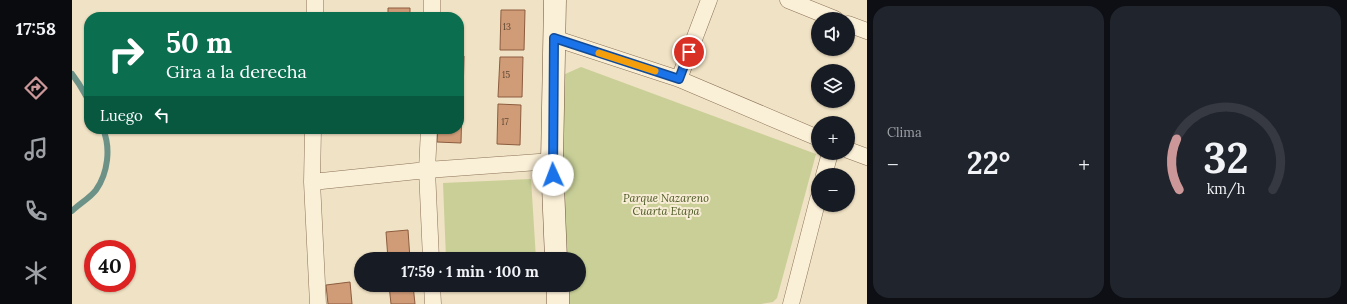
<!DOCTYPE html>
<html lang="es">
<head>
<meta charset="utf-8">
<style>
  :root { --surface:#171b24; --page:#20242c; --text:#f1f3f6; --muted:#9ea1a6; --line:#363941; --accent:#cb9799 }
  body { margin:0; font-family:Lora,serif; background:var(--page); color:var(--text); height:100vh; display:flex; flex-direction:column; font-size:15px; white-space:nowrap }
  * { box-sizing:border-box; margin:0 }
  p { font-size:13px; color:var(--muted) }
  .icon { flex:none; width:22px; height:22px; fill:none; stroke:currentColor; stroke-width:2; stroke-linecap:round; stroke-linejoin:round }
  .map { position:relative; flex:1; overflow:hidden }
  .panel { display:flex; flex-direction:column; gap:6px; padding:6px; background:#0d0f14; width:480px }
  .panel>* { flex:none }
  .guide { position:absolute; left:12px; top:12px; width:380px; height:122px; border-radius:16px; box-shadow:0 1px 3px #0004; background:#0b6e4f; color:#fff; overflow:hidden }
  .buttons { position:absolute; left:739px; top:12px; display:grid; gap:8px }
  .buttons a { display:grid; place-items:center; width:44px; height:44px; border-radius:50%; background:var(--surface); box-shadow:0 1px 3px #0004; font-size:20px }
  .speed { position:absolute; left:12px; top:240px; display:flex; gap:8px; font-size:20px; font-weight:700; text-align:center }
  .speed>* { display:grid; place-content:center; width:52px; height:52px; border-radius:50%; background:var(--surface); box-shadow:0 1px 3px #0004; line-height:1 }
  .speed .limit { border:6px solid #d22; background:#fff; color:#111 }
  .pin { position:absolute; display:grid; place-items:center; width:34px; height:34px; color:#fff; margin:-17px; border:2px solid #fff; border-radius:50%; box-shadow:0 1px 4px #0007 }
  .me { position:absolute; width:44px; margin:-22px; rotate:358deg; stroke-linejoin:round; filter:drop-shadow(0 0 3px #0008) }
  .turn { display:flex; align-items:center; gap:14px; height:84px; padding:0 16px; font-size:18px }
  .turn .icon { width:52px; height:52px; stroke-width:2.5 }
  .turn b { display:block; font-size:28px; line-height:34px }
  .then { display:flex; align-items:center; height:38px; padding:0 16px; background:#0003; gap:8px; font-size:15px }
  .big { font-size:30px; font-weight:700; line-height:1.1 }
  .panel .tile { flex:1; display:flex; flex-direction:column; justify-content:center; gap:6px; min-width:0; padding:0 14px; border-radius:16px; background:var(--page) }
  .panel .dial { align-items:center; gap:0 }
  .dial svg { height:104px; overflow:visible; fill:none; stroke:var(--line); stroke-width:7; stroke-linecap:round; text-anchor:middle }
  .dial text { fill:var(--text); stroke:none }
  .heat { display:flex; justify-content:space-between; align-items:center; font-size:22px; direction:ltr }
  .panel .tiles { flex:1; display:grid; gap:6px; grid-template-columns:repeat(2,1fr) }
  .trip { position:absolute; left:282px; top:252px; width:232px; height:40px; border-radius:20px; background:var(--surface); box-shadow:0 1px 3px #0004; font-weight:700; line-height:40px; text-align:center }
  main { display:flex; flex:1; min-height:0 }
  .tab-bar { display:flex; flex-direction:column; width:72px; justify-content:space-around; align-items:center; background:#090b0e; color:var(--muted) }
  .tab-bar .icon { width:28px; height:28px }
  .tab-bar .on { color:var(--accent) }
  .tab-bar b { font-size:18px; color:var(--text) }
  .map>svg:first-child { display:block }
</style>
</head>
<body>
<main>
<nav class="tab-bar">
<b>17:58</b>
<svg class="icon on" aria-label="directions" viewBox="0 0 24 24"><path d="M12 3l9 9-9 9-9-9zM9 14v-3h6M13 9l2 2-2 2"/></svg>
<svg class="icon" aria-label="music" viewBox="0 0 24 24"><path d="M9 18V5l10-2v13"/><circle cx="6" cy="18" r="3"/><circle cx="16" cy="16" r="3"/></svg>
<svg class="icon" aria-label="phone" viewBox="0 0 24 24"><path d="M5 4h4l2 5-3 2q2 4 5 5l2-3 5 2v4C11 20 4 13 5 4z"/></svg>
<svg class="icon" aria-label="climate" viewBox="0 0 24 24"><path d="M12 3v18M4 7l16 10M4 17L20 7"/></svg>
</nav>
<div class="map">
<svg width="795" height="304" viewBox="0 0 795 304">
  <rect width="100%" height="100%" fill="#f0e2c4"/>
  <!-- green -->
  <path fill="#c9cf97" d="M509,67L744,154L705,298L701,302L689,304H495V285H507V259H493L489,159L491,75Z
    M459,179L464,259H374L371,183Z"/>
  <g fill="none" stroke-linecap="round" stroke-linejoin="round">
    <!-- stream -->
    <path stroke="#6c9288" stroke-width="6" d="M0,74L7,84L17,101
      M0,211C7,204 18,198 24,190C36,173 39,148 31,129"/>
  </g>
  <!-- building -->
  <path fill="#d09c78" stroke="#8c5c3e" d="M316,8H338V17H316Z
    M429,10H453L452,50H428Z
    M387,56H392L391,96H387Z
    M428,57H451L450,97H426Z
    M387,103H390L389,143L365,142L366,129H387Z
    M426,104L449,105L448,145L425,144Z
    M336,230L338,259H316L314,232Z
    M278,282L280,304H256L254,285Z
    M317,285H341L343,304H319Z"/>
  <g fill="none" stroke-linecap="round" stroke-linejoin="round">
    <!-- street casing -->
    <g stroke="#8b7359" stroke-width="17">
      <path id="street" d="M716,0L763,19
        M243,17V0
        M360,17V0
        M776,24L795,31
        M482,38L607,79L746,138
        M607,79L637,0
        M241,129L240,182L246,304
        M357,129L355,170L359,259
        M776,150L795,157
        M752,175L758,153
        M240,182L355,170L480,161
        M360,285L361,304
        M719,304L746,199"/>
    </g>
    <!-- secondary casing -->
    <g stroke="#6d543c" stroke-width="23">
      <path id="secondary" d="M483,0L480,161L484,259
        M486,285V304"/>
    </g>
    <!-- street -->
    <use href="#street" stroke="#faefd7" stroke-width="16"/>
    <!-- secondary -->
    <use href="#secondary" stroke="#faefd7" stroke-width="22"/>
  </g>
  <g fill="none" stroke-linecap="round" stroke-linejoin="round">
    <!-- route casing -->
    <g stroke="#114b97" stroke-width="10">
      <path id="route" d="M481,175L482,38L607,79L617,52"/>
    </g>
    <!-- route -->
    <use href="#route" stroke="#1a73e8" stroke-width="7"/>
    <!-- slow -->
    <path stroke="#f59e0b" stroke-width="7" d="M527,53L583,71"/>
  </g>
  <g text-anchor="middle" stroke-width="4" stroke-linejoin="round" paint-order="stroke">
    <!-- number labels -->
    <g font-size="9" fill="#604834">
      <text x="435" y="30">13</text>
      <text x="434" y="78">15</text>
      <text x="433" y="125">17</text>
    </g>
    <!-- park labels -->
    <g font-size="11" font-style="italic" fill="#4b5824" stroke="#f7ecd4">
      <text x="594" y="202">Parque Nazareno<tspan x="594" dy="13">Cuarta Etapa</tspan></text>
    </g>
  </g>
</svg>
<div class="buttons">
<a><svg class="icon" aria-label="sound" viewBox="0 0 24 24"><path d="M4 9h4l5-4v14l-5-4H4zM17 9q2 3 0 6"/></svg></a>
<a><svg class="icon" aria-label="layers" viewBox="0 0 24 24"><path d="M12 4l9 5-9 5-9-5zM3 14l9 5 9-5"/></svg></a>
<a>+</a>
<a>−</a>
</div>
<div class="speed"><div class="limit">40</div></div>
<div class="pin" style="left:617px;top:52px;background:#d93025"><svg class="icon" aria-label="arrive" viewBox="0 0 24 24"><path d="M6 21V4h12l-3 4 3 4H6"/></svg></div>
<svg class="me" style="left:481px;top:175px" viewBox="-20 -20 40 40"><circle r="19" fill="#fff"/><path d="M0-13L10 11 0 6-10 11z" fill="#1a73e8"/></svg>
<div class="trip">17:59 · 1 min · 100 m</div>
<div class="guide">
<div class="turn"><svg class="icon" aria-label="right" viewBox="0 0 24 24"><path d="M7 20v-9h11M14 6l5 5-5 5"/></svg><div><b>50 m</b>Gira a la derecha</div></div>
<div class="then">Luego<svg class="icon" aria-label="left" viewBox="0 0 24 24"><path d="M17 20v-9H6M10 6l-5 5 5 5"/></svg></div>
</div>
</div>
<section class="panel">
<div class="tiles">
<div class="tile"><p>Clima</p>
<div class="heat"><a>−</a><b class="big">22°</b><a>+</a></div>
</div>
<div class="tile dial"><svg viewBox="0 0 100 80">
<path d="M14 69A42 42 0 1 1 86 69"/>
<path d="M14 69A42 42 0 0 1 12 30" stroke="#cb9799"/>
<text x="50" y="56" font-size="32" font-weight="700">32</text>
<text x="50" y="72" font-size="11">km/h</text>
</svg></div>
</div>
</section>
</main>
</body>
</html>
